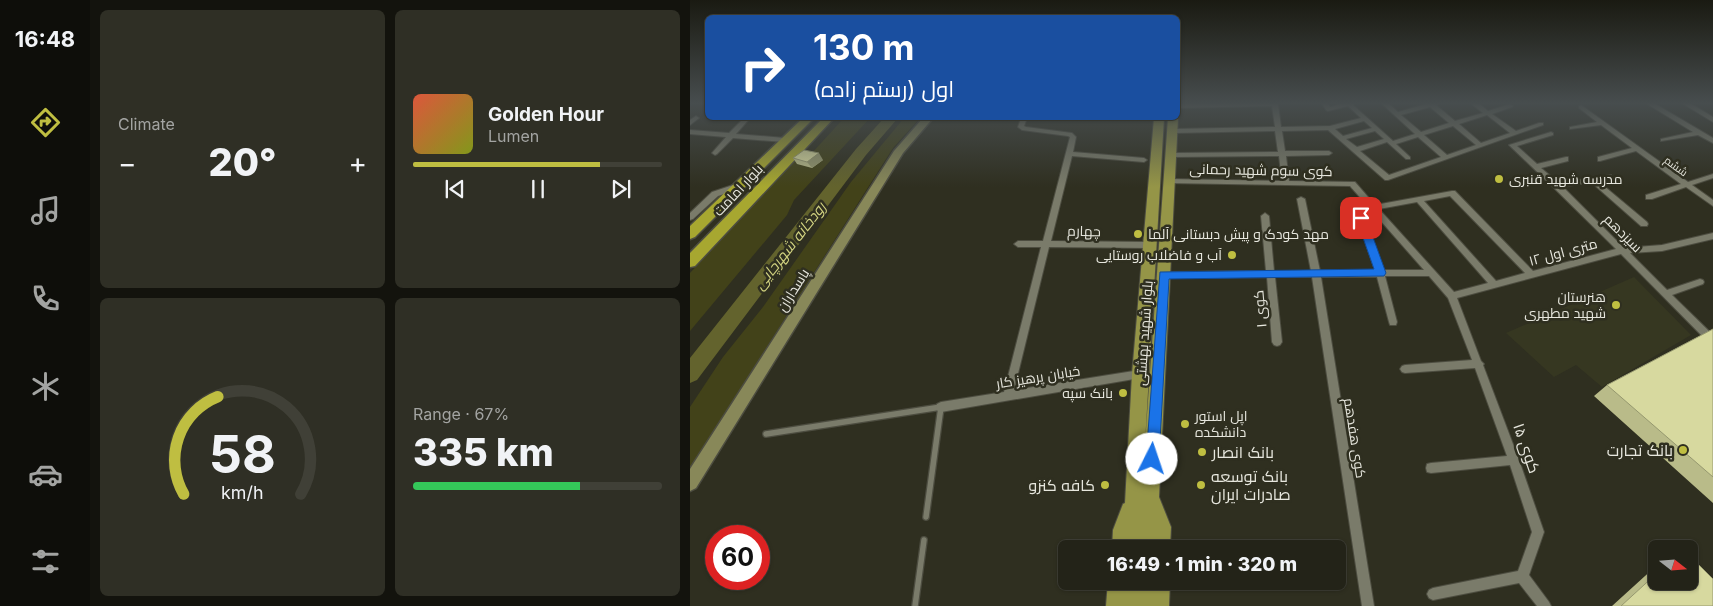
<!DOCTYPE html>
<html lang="en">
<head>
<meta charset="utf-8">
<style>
  :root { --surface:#232318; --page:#2f2f25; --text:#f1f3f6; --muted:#a3a4a2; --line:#404037; --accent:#bfbe41 }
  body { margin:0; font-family:Inter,Cairo,sans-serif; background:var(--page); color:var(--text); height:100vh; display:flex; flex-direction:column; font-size:19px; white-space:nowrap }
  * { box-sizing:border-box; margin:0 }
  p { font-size:16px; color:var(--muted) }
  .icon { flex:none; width:28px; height:28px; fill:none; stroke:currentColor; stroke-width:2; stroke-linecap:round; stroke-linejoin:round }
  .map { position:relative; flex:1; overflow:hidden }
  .panel { display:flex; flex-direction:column; gap:10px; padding:10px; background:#13130d; width:600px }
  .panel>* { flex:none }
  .guide { position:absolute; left:15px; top:15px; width:475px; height:105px; border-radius:8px; box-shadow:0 1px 4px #0004,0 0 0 1px var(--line); background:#1a4fa0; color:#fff; overflow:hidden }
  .needle { width:32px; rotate:107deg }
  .tools { position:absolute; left:958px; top:540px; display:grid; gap:10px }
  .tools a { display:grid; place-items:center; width:50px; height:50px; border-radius:8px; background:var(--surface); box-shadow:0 1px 4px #0004,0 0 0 1px var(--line); font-size:25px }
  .speed { position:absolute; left:15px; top:525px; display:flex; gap:10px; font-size:25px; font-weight:700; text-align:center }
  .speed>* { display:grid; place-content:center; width:65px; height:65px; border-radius:50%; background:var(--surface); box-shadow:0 1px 4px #0004,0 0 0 1px var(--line); line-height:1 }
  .speed .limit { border:8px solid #d22; background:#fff; color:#111 }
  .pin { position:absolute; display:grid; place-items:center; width:42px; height:42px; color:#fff; margin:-21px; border-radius:10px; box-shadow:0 2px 8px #0006 }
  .me { position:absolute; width:55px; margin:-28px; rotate:4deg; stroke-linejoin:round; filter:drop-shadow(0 0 4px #0008) }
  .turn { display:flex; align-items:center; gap:18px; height:105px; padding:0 25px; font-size:22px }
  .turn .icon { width:65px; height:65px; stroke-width:2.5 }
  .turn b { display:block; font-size:35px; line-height:42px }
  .big { font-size:38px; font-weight:800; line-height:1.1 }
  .panel .widget { flex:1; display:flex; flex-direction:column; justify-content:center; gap:8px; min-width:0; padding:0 18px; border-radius:8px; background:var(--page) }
  .panel .dial { align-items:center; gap:0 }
  .dial svg { height:130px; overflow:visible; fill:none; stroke:var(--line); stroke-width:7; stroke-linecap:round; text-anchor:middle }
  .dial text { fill:var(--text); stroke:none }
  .song { display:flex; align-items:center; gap:15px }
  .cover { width:60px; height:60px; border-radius:8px; background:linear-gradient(135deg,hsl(10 70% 55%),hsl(70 70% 35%)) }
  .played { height:5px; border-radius:2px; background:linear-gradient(90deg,var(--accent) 75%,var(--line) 75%) }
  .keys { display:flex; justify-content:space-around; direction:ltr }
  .heat { display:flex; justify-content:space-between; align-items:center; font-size:28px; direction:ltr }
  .charge { height:8px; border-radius:4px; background:linear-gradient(90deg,#34c759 67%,var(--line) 0) }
  .panel .tiles { flex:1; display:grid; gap:10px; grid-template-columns:repeat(2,1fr) }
  .trip { position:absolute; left:368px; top:540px; width:288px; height:50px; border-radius:8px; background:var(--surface); box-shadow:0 1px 4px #0004,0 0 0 1px var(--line); font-weight:800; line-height:50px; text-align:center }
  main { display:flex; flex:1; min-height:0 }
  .dock { display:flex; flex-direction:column; width:90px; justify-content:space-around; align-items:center; background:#0e0e0a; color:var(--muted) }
  .dock .icon { width:35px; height:35px }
  .dock .on { color:var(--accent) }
  .dock b { font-size:22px; color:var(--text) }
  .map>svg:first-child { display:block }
</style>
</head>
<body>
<main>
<nav class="dock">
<b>16:48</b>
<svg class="icon on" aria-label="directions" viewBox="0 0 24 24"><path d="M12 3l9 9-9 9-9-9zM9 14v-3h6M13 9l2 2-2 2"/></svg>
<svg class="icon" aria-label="music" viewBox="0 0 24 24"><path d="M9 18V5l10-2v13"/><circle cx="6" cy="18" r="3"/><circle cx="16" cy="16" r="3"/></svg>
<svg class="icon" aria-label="phone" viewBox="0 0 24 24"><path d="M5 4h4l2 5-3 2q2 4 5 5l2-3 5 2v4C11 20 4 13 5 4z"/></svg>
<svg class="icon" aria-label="climate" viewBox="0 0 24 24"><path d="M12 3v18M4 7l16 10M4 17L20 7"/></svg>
<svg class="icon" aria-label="car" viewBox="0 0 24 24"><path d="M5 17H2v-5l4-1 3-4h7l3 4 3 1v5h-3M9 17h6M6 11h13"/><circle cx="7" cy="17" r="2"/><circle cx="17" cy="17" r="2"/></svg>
<svg class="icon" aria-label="filters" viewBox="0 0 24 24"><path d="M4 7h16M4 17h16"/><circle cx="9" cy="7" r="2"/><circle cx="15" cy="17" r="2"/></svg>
</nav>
<section class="panel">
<div class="tiles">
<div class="widget"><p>Climate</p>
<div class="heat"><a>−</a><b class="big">20°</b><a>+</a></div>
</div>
<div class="widget">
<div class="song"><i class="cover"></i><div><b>Golden Hour</b><p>Lumen</p></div></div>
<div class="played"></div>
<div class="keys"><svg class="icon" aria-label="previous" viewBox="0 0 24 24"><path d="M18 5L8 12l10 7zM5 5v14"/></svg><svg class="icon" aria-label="pause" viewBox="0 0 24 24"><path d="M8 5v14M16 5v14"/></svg><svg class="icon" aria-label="next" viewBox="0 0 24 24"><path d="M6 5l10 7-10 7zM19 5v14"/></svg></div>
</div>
<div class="widget dial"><svg viewBox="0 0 100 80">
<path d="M14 69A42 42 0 1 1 86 69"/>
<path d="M14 69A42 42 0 0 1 35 9" stroke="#bfbe41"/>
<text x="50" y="56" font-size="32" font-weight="700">58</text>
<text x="50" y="72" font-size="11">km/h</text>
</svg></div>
<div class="widget"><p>Range · 67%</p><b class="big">335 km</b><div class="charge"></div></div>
</div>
</section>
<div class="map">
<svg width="1023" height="606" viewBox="0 0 1023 606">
  <rect width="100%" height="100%" fill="#2f2f20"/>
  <!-- built -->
  <path fill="#363721" d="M944,277L1001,335L912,387L886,365L864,377L816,333Z"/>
  <!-- green -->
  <path fill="#424219" d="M154,118H180L104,200L97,215L0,331V273L106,159L121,154Z
    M214,118H230L203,148L0,468V407L33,357L73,307L161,182Z"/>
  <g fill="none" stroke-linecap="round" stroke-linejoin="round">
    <!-- river -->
    <path fill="#63632d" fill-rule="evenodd" d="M194,118H208L176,155L7,380L0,383V358L166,149Z"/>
    <!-- lane casing -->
    <g stroke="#4d4d40" stroke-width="8">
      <path id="lane" d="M76,434L251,407L236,517
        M225,606L234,540"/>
    </g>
    <!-- street casing -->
    <g stroke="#4d4d40" stroke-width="2">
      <path id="street" d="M586,102L588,104L591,127L640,126L671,118L658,106L638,111L636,110L631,102H637L640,107L658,102H666L663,105L703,141L725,134L690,102H697L708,112L736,104L735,102H753L746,105L765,121L793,113L779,102H787L798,111L820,104L823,106L822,107L802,114L826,131L849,123H853V125L698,180H695L638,130L592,131L595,151H639L642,153L639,155L596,156L599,181L665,182L685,205L762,191H765L843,271L926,249L864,188L819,145L861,132L863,133V135L827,146L847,164L876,157H878V161L851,168L869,183L921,175V179L908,181L957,222L958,224L957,226H951L901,182L873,187L934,248L972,245L1023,233V239L972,251L940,253L977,290L1010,279L1013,280L1014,282L1013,284L982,295L1023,335V345L1020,344L931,254L767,298L791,361L794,364L793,365L829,460L854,532L839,575L859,602L861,606H847L829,583L743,600L739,598L737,594L739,590L743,588L828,571L842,532L820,465L741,473L737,472L736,468L737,464L741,463L817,456L785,368L715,373L712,372L710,369L712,366L715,365L782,360L758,298L739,276H695L707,322L706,325H700L699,322L687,277H631L684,606H672L622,277H585L592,342L590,345L587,346L584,345L582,342L577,277L474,278L470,275L474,272L576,271L571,216L575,213L579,216L584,271H621L607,199L611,197L615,199L630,271L685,270L667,218L671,215L675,218L693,270H734L660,186L476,183V179H479L592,181L589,156L481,157L478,155L481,153L588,152L585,131L482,133L479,131L482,129L585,127L582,106L488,108V104ZM740,107L759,123L731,132L711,115ZM797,115L820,133L791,143L769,124ZM674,121L682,128L653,136L645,129ZM763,126L786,145L757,155L734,135ZM685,131L694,139L667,147L656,139ZM728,137L751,157L699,175L670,151L697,142L716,159H720V157L706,144ZM760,196L835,273L806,281L734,201ZM727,202L798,283L764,292L689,209Z
        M954,102H962L1023,138V143L1008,135L971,141V139L1003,132Z
        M990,102H998L1023,117V122Z
        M891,105L998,182L1023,174V178L1002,185L1023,200V206L996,187L962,199H956V195L991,184L946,151L910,161H908V157L942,148L911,125L880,129V127L907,122L889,108V106Z
        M6,116L9,118L0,125V120Z
        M54,118H60L46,134L95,138L98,140L95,142L43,138L27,154L25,155L22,153L36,137L0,134V130L39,133Z
        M331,118H337L334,126L336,127L382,133L386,137L383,152L454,158L457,160L454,162L382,156L361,241L460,242L464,245L460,248L359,247L324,390L450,370L453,371L455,374L453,377L450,378L251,412L247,410L246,407L247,404L251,402L314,392L351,247H328L324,244L328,241H353L380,137L378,136L332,130L328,127Z
        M46,184H49L53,186L52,188L28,196L3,219L0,220V213L22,192Z"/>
    </g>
    <!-- secondary casing -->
    <g stroke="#4d4d40" stroke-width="3">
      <path id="secondary" d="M233,118H243L213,153L6,488L0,491V469L204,151Z"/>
    </g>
    <!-- primary casing -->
    <g stroke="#4d4d40" stroke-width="2">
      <path id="primary" d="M488,117V118L469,497L481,527L480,549H422L423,530L433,504L435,503L442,374L464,118H474L455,443L478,118Z
        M418,581H480L479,606H416Z"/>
    </g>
    <!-- highway casing -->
    <g stroke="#4d4d40" stroke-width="3">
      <path id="highway" d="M113,118H124L5,237L0,239V226Z
        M133,118H144L5,266L0,267V253Z"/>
    </g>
    <!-- lane -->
    <use href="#lane" stroke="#7a7b6a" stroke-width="5.5"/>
    <!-- street -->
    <use href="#street" fill="#7a7b6a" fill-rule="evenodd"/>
    <!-- secondary -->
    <use href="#secondary" fill="#888859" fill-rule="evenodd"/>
    <!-- primary -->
    <use href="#primary" fill="#959547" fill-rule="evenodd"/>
    <!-- highway -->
    <use href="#highway" fill="#a7a730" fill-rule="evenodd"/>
  </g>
  <!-- wall -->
  <path fill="#b9bb89" d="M103,158L133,160L122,168L107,164Z
    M1023,329V503L904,396L917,385Z
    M966,566V581L1023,606H922Z"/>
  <!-- shaded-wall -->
  <path fill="#96986f" d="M129,153L133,160L122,168L117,162Z"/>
  <!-- building -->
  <path fill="#d7d99f" stroke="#96986f" d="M114,150L129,153L117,162L103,158Z
    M1023,329V477L917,385Z
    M999,555L1023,579V606H931L966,574V581H999Z"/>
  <!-- sky -->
  <linearGradient id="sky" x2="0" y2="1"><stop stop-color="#1a1a12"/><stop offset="0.55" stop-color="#474d4e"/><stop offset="1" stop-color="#474d4e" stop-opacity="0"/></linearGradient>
  <rect width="1023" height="187" fill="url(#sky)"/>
  <!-- route -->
  <path fill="#1a73e8" stroke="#114b97" d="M671,214L676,218L696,273L694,276L479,279L469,459L467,464L462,466L458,464L456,459L470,272L684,269L666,218Z"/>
  <!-- markers -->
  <g fill="#bfbe41" stroke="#2f2f20" stroke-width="2">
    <circle cx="809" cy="179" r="5"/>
    <circle cx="448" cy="234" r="5"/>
    <circle cx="542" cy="255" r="5"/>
    <circle cx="926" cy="305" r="5"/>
    <circle cx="433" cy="393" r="5"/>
    <circle cx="495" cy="424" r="5"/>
    <circle cx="993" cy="450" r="5"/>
    <circle cx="512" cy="452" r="5"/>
    <circle cx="415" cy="485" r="5"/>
    <circle cx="511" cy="485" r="5"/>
  </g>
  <g text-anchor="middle" stroke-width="5" stroke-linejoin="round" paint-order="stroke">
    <!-- far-street labels -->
    <g font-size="11" fill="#e7e7de" stroke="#2f2f20">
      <text transform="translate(986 166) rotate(36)" y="4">ششم</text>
    </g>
    <!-- street labels -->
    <g font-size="14" fill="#e7e7de" stroke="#2f2f20">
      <text transform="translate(571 170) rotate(1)" y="5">کوی سوم شهید رحمانی</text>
      <text transform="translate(48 190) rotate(-47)" y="5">بلوار امامت</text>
      <text transform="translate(394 231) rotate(1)" y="5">چهارم</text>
      <text transform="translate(933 233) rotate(45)" y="5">سیزدهم</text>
      <text transform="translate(873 252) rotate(-15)" y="5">۱۲ متری اول</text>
      <text transform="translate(103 290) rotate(-58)" y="5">پاسداران</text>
      <text transform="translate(570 309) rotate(-95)" y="5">کوی ۱</text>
      <text transform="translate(454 333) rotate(-86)" y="5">بلوار شهید بهشتی</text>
      <text transform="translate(348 377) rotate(-9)" y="5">خیابان پرهیز کار</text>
      <text transform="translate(665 438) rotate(81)" y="5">کوی هفدهم</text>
    </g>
    <!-- poi labels -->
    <g font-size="14" fill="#e7e7de" stroke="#2f2f20" text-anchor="start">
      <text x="819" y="184">مدرسه شهید قنبری</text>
      <text x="458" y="239">مهد کودک و پیش دبستانی آلما</text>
      <text x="532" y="260" text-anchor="end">آب و فاضلاب روستایی</text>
      <text x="916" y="302" text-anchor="end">هنرستان<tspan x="916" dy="16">شهید مطهری</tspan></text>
      <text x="423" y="398" text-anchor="end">بانک سپه</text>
      <text x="505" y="421">اپل استور<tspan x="505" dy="16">دانشکده</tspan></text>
    </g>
    <!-- water labels -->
    <g font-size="15" font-style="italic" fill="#d2d380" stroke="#2f2f20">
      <text transform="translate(100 246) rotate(-52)" y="5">رودخانه شهرچایی</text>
    </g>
    <!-- near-street labels -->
    <g font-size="16" fill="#e7e7de" stroke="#2f2f20">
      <text transform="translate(837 448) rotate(71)" y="6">کوی ۱۵</text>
    </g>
    <!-- near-poi labels -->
    <g font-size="16" fill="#e7e7de" stroke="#2f2f20" text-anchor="end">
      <text x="983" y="456">بانک تجارت</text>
      <text x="522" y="458" text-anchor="start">بانک انصار</text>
      <text x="521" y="482" text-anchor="start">بانک توسعه<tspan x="521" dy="18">صادرات ایران</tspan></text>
      <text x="405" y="491">کافه کنزو</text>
    </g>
  </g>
</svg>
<div class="tools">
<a><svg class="needle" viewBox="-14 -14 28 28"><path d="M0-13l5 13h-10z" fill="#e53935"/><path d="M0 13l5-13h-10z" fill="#a3a4a2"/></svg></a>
</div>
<div class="speed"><div class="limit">60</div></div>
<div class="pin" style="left:671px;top:218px;background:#d93025"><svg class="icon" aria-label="arrive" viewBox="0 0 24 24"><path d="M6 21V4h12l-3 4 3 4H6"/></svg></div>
<svg class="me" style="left:462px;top:459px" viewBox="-20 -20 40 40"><circle r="19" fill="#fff"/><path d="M0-13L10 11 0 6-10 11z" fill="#1a73e8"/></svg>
<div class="trip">16:49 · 1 min · 320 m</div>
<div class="guide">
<div class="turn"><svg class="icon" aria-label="right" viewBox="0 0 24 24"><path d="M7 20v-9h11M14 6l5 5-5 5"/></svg><div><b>130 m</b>اول (رستم زاده)</div></div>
</div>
</div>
</main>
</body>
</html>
